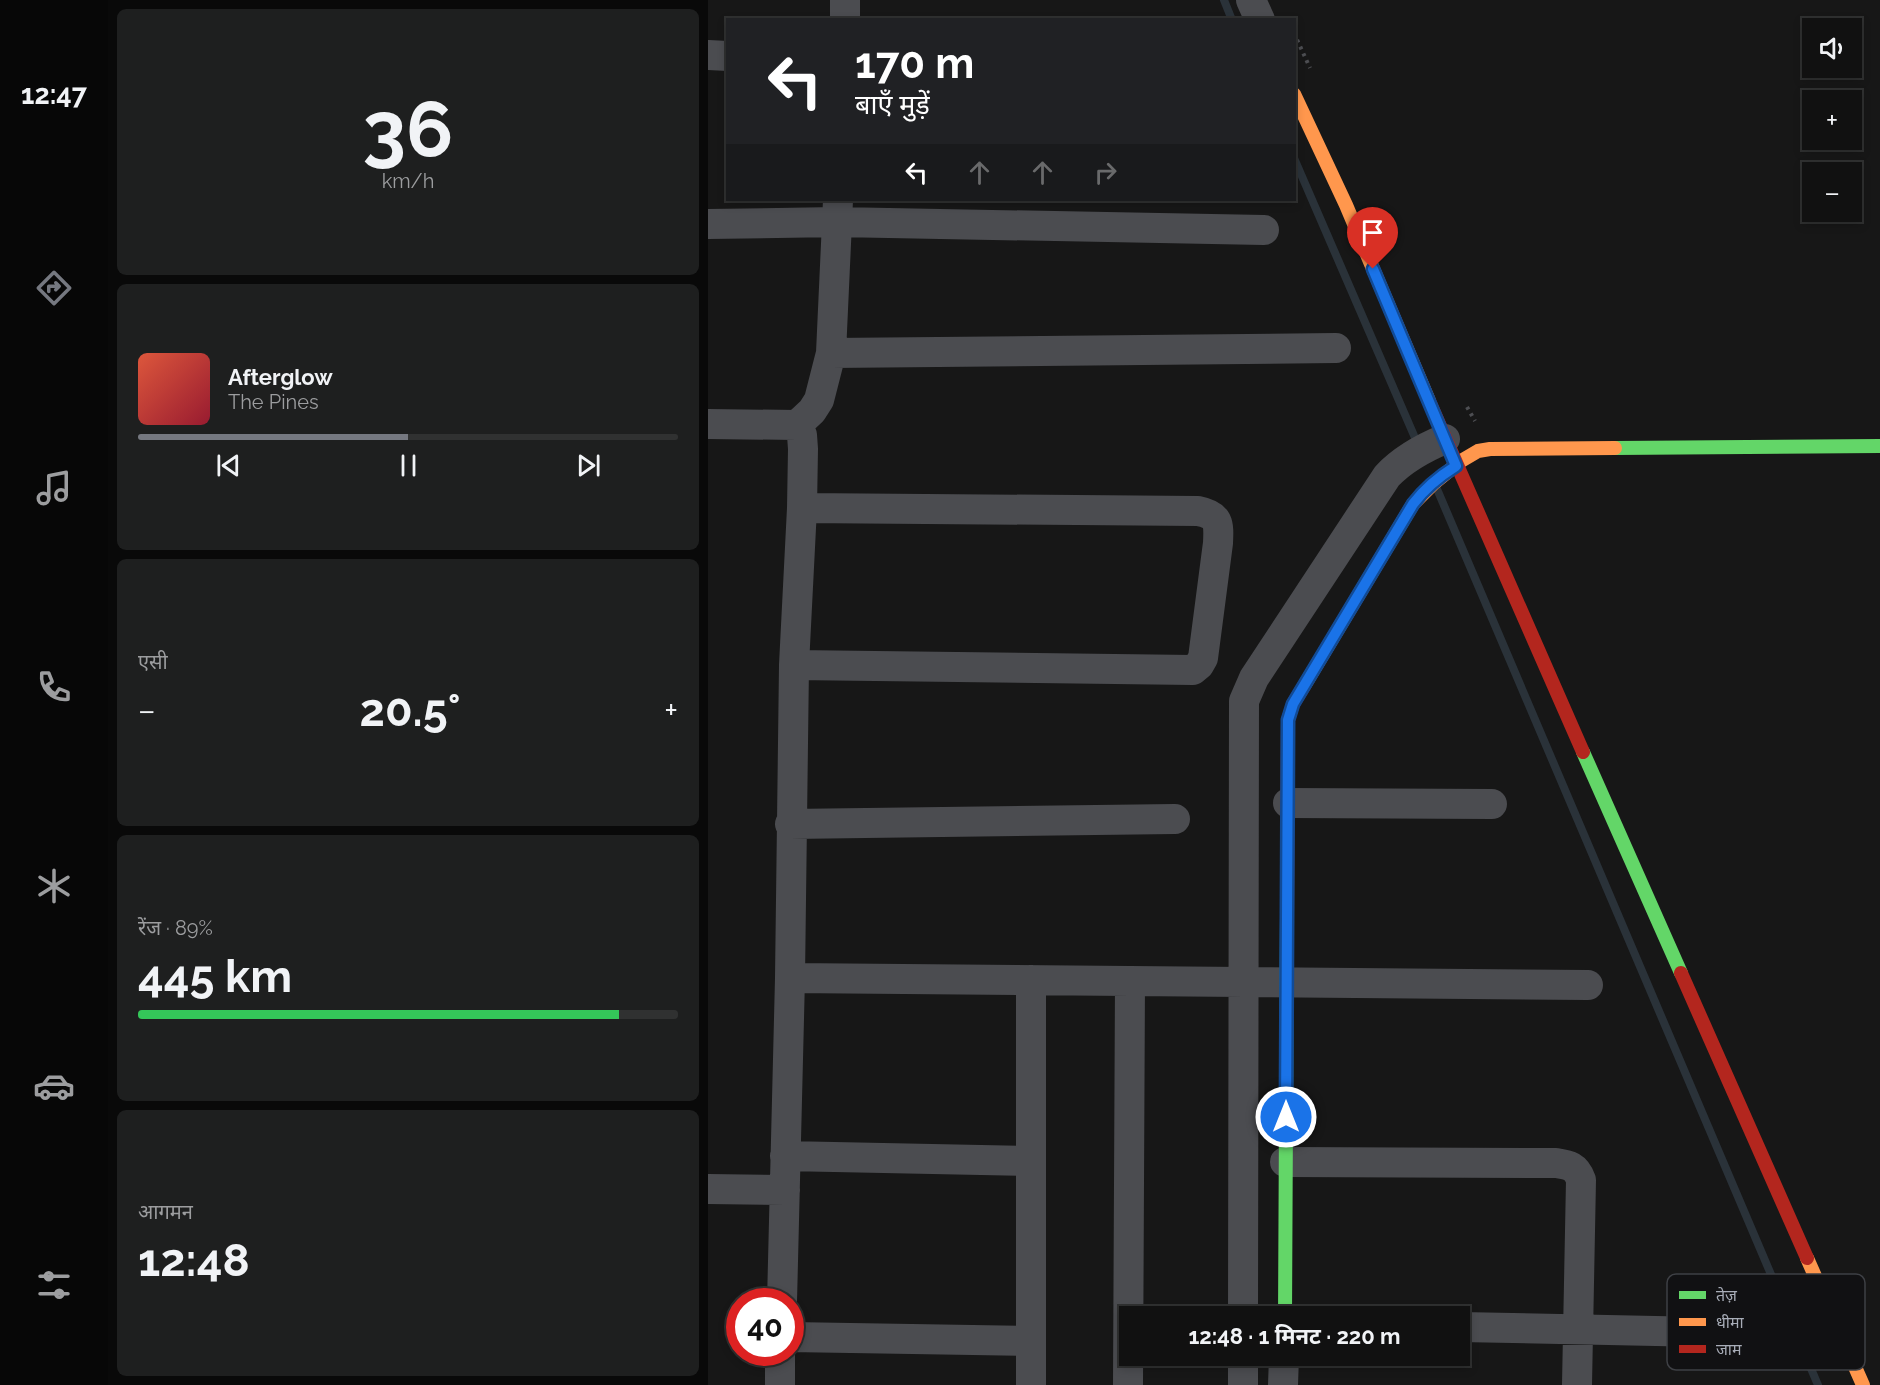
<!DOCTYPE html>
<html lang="hi">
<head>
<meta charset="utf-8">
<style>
  :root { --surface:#111; --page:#1e1f1f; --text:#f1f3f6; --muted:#9c9d9f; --line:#303131; --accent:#757880 }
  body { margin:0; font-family:Raleway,"Noto Sans Devanagari",sans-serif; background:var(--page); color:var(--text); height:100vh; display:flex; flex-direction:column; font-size:22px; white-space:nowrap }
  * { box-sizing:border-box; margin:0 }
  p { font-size:20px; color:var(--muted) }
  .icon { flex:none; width:33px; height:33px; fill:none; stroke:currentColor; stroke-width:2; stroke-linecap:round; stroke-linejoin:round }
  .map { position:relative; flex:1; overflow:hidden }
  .panel { display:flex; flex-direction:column; gap:9px; padding:9px; background:#090909; width:600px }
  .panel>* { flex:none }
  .guide { position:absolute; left:18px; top:18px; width:570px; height:183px; border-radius:0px; box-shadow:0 3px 9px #0003,0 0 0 2px var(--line); background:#202124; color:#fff; overflow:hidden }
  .tools { position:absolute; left:1094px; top:18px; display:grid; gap:12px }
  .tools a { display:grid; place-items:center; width:60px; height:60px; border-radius:0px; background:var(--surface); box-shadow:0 3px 9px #0003,0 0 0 2px var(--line); font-size:30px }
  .speed { position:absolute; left:18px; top:1288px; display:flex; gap:12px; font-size:30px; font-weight:700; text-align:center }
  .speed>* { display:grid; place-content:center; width:78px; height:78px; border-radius:50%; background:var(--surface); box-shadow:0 3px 9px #0003,0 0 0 2px var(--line); line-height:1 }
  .speed .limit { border:9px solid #d22; background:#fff; color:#111 }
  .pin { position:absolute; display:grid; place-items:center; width:51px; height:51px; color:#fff; margin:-62px -26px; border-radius:50% 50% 50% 0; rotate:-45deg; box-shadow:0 0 6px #0007 }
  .pin .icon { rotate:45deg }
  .me { position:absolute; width:66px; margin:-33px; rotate:0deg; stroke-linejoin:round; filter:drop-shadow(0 0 4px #0008) }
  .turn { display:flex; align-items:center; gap:21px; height:126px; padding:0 30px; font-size:27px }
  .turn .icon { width:78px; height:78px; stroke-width:2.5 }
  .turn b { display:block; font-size:42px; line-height:51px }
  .lanes { display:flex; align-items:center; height:57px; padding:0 30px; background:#0003; justify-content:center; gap:30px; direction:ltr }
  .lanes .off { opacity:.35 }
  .big { font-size:45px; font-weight:700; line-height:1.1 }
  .panel .card { flex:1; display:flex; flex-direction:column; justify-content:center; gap:9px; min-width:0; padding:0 21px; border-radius:9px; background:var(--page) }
  .panel .dial { align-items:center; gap:0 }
  .dial b { font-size:78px; line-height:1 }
  .song { display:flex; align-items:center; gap:18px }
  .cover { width:72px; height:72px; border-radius:9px; background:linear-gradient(135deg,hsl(10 70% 55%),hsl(350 70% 35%)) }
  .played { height:6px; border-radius:3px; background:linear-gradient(90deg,var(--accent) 50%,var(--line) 50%) }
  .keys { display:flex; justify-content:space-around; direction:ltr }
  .heat { display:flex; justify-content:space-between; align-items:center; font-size:33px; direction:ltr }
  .charge { height:9px; border-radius:4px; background:linear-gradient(90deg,#34c759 89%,var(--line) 0) }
  .trip { position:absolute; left:411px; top:1306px; width:351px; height:60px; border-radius:0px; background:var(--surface); box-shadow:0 3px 9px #0003,0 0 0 2px var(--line); font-weight:700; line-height:60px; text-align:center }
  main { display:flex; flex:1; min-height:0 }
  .tab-bar { display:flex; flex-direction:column; width:108px; justify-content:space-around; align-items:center; background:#070707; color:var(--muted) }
  .tab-bar .icon { width:42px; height:42px }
  .tab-bar .selected { color:var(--accent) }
  .tab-bar b { font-size:27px; color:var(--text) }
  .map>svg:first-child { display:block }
</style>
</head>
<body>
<main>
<nav class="tab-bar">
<b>12:47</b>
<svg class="icon selected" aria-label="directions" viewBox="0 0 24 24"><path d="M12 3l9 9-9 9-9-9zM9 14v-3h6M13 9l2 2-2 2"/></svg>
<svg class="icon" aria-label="music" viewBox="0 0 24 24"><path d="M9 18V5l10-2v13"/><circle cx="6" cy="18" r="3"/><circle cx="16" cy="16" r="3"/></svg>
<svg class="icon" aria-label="phone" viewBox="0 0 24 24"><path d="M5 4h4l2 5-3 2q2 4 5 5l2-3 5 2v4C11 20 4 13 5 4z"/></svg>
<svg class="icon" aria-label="climate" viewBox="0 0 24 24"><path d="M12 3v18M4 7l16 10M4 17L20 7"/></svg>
<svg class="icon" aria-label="car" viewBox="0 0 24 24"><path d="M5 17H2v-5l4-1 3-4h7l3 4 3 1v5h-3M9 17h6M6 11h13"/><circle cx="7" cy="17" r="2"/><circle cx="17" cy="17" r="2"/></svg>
<svg class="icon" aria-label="filters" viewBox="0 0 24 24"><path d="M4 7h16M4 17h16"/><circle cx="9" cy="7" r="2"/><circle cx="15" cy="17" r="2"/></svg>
</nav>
<section class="panel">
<div class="card dial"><b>36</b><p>km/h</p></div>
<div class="card">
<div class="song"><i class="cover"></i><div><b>Afterglow</b><p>The Pines</p></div></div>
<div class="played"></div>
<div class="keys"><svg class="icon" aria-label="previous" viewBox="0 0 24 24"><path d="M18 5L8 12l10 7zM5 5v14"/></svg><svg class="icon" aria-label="pause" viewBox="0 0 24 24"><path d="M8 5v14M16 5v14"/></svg><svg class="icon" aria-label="next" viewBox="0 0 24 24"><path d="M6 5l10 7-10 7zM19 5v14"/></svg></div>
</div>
<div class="card"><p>एसी</p>
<div class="heat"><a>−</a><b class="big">20.5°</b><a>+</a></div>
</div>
<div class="card"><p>रेंज · 89%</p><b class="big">445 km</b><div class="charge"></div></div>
<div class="card"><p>आगमन</p><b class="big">12:48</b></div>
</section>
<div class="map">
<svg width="1172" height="1385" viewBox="0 0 1172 1385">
  <rect width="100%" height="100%" fill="#171717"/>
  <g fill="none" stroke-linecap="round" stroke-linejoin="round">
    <!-- stream -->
    <path stroke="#2a3239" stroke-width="8" d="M516,0L524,20
      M586,158L711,447
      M729,489L1110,1385"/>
    <!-- path -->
    <path stroke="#4d4e52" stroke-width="4" stroke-dasharray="3 4.5" stroke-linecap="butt" d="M586,33L602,68
      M759,407L767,421"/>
    <!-- street -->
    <path stroke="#4b4c50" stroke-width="30" d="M543,0L552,20
      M137,20V0
      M0,55L20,56
      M0,224L129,222L556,230
      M123,353L628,348
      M0,424L89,425L104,411L111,400L123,353L130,200
      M86,665L485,670L491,665L495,658L510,543C511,523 511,515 490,511L94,508
      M580,803L784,804
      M82,824L467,819
      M82,978L880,985
      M77,1156L323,1161
      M577,1162L848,1163C861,1165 868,1166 873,1180L869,1385
      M0,1189L77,1190
      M74,1302L82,978L86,665L94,508L95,449L94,435L89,425
      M535,1317L536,701L546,678L679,476C695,459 715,448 737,439
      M752,1327L1044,1333
      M82,1337L323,1341
      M72,1385V1353
      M323,1385V980
      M420,1385L422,981
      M535,1385V1356
      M575,1385L576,1356"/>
    <!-- fast -->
    <path stroke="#63d668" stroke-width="14" d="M907,448L1172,446
      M875,752L973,973
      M577,1317L579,917"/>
    <!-- slow -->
    <path stroke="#ff974d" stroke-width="14" d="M586,94L638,205L721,401
      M596,686L705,504L726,483L753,461L770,451L782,449L907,448
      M1099,1258L1155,1385"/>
    <!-- jam -->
    <path stroke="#b3261e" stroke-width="14" d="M721,401L875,752
      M579,917L580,720L585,704L596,686
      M973,973L1099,1258"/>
  </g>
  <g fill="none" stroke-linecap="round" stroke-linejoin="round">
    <!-- route casing -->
    <g stroke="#114b97" stroke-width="15">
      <path id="route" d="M578,1117L580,720L585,704L705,504C717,488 732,476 748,466L665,269"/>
    </g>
    <!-- route -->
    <use href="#route" stroke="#1a73e8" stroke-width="10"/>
  </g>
  <!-- legend -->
  <rect x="959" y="1274" width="198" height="96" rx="9" fill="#111113" stroke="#3e4045" stroke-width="1.5"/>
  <rect x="971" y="1291" width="27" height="8" fill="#63d668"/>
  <rect x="971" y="1318" width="27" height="8" fill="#ff974d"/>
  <rect x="971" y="1345" width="27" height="8" fill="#b3261e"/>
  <g font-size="16" fill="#a8adb8">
    <text x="1008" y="1301">तेज़</text>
    <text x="1008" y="1328">धीमा</text>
    <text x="1008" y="1355">जाम</text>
  </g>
</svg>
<div class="tools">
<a><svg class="icon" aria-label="sound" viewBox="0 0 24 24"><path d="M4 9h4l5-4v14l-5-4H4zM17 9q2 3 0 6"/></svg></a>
<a>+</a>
<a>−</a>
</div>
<div class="speed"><div class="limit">40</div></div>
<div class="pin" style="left:665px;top:269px;background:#d93025"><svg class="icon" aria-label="arrive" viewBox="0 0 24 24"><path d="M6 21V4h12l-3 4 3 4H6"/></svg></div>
<svg class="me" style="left:578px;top:1117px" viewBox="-20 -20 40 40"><circle r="17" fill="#1a73e8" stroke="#fff" stroke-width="3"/><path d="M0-11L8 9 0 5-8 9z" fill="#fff"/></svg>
<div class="trip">12:48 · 1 मिनट · 220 m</div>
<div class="guide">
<div class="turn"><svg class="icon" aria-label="left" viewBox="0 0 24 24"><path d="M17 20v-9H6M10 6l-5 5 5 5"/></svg><div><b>170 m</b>बाएँ मुड़ें</div></div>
<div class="lanes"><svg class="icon" aria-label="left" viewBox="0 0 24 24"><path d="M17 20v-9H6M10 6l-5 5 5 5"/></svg><svg class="icon off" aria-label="ahead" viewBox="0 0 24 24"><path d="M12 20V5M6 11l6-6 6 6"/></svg><svg class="icon off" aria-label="ahead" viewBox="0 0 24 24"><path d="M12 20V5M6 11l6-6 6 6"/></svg><svg class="icon off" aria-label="right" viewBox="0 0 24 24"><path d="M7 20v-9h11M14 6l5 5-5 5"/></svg></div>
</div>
</div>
</main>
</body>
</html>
